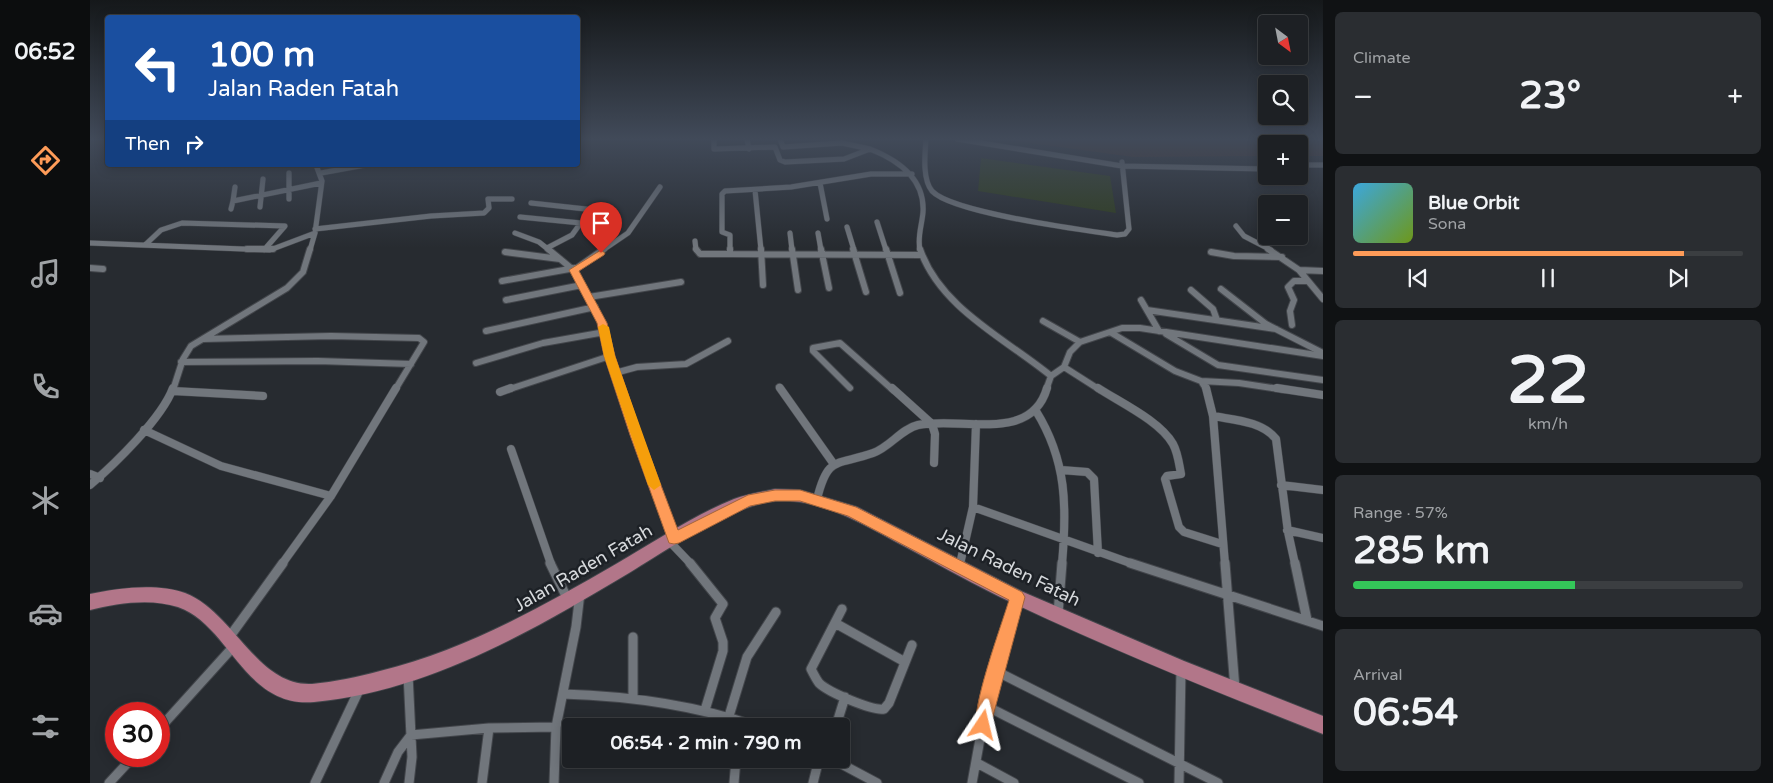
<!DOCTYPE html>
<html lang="en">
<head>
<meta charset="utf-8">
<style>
  :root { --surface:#1d2024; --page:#2a2d31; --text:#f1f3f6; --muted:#a0a3a6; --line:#3b3e41; --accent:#fe9b58 }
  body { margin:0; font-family:"Varela Round",sans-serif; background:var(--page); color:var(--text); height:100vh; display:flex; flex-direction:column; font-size:19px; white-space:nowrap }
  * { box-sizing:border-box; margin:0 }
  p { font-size:16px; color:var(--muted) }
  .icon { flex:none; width:28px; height:28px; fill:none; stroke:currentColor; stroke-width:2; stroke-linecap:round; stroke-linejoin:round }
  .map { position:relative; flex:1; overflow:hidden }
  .details { display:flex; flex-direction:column; gap:12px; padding:12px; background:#101214; width:450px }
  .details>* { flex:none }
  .hud { position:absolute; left:15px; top:15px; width:475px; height:152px; border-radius:5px; box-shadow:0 2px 12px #0003,0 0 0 1px var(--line); background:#1a4fa0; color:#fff; overflow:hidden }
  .needle { width:32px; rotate:148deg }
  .controls { position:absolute; left:1168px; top:15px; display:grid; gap:10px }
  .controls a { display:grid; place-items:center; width:50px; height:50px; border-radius:5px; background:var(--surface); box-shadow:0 2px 12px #0003,0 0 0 1px var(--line); font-size:25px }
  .speed { position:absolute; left:15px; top:702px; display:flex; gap:10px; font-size:25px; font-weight:700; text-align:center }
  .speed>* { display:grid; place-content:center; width:65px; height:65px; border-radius:50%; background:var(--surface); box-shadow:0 2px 12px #0003,0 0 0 1px var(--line); line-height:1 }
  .speed .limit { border:8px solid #d22; background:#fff; color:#111 }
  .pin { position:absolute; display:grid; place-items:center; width:42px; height:42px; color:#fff; margin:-51px -21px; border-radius:50% 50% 50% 0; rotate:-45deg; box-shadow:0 0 5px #0007 }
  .pin .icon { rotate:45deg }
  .me { position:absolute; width:55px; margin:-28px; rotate:10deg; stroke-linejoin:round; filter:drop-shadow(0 0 4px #0008) }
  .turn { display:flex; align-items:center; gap:18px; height:105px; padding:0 20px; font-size:22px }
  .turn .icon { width:65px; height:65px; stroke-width:2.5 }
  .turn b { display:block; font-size:35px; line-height:42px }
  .then { display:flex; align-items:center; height:48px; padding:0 20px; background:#0003; gap:10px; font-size:19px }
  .big { font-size:38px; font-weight:800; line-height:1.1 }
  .details .widget { flex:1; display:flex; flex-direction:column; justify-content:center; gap:8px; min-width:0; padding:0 18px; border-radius:8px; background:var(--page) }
  .details .dial { align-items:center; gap:0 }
  .dial b { font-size:65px; line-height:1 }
  .song { display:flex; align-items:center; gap:15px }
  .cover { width:60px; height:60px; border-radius:8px; background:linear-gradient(135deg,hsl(200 70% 55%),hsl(80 70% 35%)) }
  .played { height:5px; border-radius:2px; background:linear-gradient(90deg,var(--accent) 85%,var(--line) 85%) }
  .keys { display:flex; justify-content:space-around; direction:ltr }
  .heat { display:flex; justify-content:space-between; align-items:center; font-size:28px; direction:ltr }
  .charge { height:8px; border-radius:4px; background:linear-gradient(90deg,#34c759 57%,var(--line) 0) }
  .trip { position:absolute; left:472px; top:718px; width:288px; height:50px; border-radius:5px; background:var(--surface); box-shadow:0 2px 12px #0003,0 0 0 1px var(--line); font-weight:800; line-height:50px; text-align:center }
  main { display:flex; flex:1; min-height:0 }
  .dock { display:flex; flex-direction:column; width:90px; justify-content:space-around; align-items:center; background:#0c0d0e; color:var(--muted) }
  .dock .icon { width:35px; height:35px }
  .dock .selected { color:var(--accent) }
  .dock b { font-size:22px; color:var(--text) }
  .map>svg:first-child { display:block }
</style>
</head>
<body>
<main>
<nav class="dock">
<b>06:52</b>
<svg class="icon selected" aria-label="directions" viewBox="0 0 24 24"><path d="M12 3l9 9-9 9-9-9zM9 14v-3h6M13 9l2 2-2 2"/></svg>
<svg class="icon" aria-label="music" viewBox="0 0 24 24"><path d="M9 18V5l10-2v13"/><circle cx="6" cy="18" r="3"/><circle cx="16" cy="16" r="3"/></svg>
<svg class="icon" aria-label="phone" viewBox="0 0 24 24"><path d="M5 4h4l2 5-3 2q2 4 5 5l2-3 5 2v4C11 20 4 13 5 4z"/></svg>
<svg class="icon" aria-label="climate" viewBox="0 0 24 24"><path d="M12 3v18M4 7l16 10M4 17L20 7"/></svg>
<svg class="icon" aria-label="car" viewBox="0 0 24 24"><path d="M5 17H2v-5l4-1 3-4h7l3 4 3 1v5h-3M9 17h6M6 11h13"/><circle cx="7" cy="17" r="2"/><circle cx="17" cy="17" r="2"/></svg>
<svg class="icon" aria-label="filters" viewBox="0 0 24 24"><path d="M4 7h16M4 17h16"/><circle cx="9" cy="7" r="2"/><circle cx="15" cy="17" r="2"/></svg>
</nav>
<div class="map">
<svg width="1233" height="783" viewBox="0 0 1233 783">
  <rect width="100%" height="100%" fill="#272b30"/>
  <!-- education -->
  <path fill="#402d28" d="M911,139H1233V156H1209V144H1176V156L1043,157Z"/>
  <!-- green -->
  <path fill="#2e3c1c" d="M891,158L1020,176L1026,213L888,191Z"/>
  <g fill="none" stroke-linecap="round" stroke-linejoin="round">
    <!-- minor-far3 casing -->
    <g stroke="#43464b" stroke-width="6">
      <path id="minor-far3" d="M624,139V149L685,147L690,160L695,162L754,159L780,149C808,160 835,179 833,212C832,225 827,237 830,250
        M657,139L659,149
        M690,139L693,147L752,143L780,149
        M836,139C835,153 832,179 842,191C862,213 993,230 1027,235L1035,234L1039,229L1032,162
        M867,139L1032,166L1176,169
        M1209,165H1233
        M199,173V199
        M231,173L275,165
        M730,183L737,219
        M145,187L143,201L231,183
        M665,190L671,250
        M441,203L514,211
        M170,207L173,179
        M141,209L143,201
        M430,217L501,224L514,211
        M787,222L796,250
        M1146,226L1154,236L1181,250
        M757,227L764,250
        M225,229L341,216L394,213L399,208L398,199H422
        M425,233L449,242L459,250
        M700,233L702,250
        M728,233L731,250
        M605,241L606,250
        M0,243L180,250L225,233
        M55,245L71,230L92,223L195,226L174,250
        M457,248L482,235L490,224
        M220,250L225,233L232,181L226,165
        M513,250L538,233L570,187
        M640,250V235L632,232V194L635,191L701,187L781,174H822"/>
    </g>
    <!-- minor-far2 casing -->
    <g stroke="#43464b" stroke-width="8">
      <path id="minor-far2" d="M157,249H183
        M458,249L481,268
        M514,249L484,270L512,323L531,390
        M606,249L610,254H640
        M640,249V254L832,255
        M671,249L673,285
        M702,249L708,290
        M731,249L739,288
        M763,249L776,292
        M796,249L810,293
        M830,249C850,308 916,339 961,376L956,390
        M1178,249L1209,270L1233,271
        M415,252L470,259
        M1121,252L1144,256L1192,257
        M0,268L13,269
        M1209,270L1233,299
        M412,281L485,268
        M1131,289L1176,324L1233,353
        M1101,290L1123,309L1127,320
        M499,297L591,282
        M416,300L492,285
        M1051,300L1069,331
        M1057,310L1186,329
        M953,321L990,342
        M1202,325L1200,311L1204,300L1198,287L1204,281H1216
        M396,331L505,307
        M1020,332L1032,328H1050L1233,356
        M1076,334L1128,365L1233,380
        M113,339L241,336L329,338L334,342L305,390
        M91,362L228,361L321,364
        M386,363L453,343L515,332
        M974,367L1010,390
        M525,373L547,367L596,364L638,341
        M961,376L974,367L980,352L990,342L1020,332L1085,371L1111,381L1117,390
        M1111,381L1149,383L1196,390
        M689,387L691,390
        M760,388L723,351V348L750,343L803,390
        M83,390L93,359L101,346L197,288L213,272L220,249
        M417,390L520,356"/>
    </g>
    <!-- minor-far1 casing -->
    <g stroke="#43464b" stroke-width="9">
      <path id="minor-far1" d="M531,388L584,538
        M690,388L743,463
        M802,388L842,424L845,434L844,463
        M1008,388C1031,403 1070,421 1083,444C1088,453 1089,464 1091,474L1077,476L1075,479L1089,527L1094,532L1132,544
        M1116,388L1123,416L1135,564
        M1187,388L1233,395
        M83,391L173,396
        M410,392L421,388
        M946,411C977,461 977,507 972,564
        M1123,416C1144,420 1172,421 1186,439L1198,532L1205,564
        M54,430L131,466L241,496
        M421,449L461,564
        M971,470L997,472L1004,479L1008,553
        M0,474L10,478
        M0,485C25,464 72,418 83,388
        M1191,485L1233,490
        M727,499C738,455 746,466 783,453C800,447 811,429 828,425C871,416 941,444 957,388
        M883,507L1043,564
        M1197,530L1233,538
        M579,541L601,564
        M192,564L241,496L306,388
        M870,564L883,507L886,424"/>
    </g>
    <!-- minor casing -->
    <g stroke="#43464b" stroke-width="11">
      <path id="minor" d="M460,563L478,600
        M600,563L633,604L625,618L633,642V651L615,710
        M1040,563L1233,626
        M1135,563L1145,689
        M1205,563L1217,620
        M869,567L870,563
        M752,609L721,669C723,673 726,679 729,683C738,692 782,711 794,709L799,703L822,645
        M968,614L972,563
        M745,623L815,662
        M543,637V697
        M138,639L193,563
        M906,671L1128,783
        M318,674L322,757L319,783
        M473,694C539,696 602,704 665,726
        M896,706L1049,783
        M639,716L657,657L686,612
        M746,726L755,697
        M69,729L144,646
        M742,759L787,783
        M887,763L924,783
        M19,783L44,756
        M225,783L270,688
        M294,783L308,752L321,735L399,728L466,727
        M392,783L399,728
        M464,783L466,727L486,627L490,593
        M644,783L646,759
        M723,783L729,759
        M882,783L896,706L927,597
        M1089,783L1091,669"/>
    </g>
    <!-- trunk casing -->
    <g stroke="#43464b" stroke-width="2">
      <path id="trunk" d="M685,489L710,490L767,507L933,592L1094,661L1233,716V734C1129,693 1025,651 923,603C886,586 850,565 814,546C776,526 730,497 686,501C643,504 577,550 539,573C442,631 339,691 224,702C154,708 140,625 88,607C61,598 27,603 0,610V594C29,588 66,583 95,593C144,612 167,687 222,684C244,682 268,677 290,671C375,650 450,608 526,564C564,542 604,515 644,499C657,494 672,492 685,489Z"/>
    </g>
    <!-- minor-far3 -->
    <use href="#minor-far3" stroke="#71767c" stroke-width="5"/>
    <!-- minor-far2 -->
    <use href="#minor-far2" stroke="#71767c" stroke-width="6"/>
    <!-- minor-far1 -->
    <use href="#minor-far1" stroke="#71767c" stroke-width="8"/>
    <!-- minor -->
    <use href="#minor" stroke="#71767c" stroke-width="9"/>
    <!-- trunk -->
    <use href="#trunk" fill="#b27689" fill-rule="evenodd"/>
  </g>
  <!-- sky -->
  <linearGradient id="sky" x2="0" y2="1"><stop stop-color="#15181a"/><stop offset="0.56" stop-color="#414a59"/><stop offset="1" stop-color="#414a59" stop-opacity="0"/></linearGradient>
  <rect width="1233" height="248" fill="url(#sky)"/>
  <!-- route -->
  <path fill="#fe9b58" stroke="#a56539" d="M511,250L515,253L514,255L489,271L517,323L525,356L552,435L588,530L658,495L685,490H710L766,507L932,592L935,597L899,731L893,733L887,731C879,712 912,624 919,600L758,516L710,501H685L660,506L589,543L584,544L579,543L540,435L514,356L507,323L479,270Z"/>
  <!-- slow -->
  <path fill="#f59e0b" d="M513,324L519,327L525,356L571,485L564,490L558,485L514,356L508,327Z"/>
  <g text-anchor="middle" stroke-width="5" stroke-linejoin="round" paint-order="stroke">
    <!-- near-street labels -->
    <g font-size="18" fill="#d6d9dc" stroke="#1d2126">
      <text transform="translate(919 567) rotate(26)" y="6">Jalan Raden Fatah</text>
      <text transform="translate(493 568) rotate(-30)" y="6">Jalan Raden Fatah</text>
    </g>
  </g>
</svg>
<div class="controls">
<a><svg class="needle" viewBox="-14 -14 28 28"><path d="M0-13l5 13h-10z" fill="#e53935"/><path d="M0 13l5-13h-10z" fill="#a0a3a6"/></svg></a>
<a><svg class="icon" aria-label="search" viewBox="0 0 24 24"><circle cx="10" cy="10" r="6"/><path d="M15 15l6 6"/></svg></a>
<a>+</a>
<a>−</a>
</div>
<div class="speed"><div class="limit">30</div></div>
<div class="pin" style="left:511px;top:253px;background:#d93025"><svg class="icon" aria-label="arrive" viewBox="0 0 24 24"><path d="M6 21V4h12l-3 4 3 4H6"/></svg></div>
<svg class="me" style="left:893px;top:725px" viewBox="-20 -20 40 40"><path d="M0-17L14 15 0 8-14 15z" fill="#fe9b58" stroke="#fff" stroke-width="4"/></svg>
<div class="trip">06:54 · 2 min · 790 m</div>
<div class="hud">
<div class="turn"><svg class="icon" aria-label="left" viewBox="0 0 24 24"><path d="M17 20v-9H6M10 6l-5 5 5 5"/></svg><div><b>100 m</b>Jalan Raden Fatah</div></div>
<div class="then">Then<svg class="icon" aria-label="right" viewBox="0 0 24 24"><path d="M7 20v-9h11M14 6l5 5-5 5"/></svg></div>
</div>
</div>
<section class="details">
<div class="widget"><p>Climate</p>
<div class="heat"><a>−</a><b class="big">23°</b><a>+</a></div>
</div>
<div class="widget">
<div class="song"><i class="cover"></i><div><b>Blue Orbit</b><p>Sona</p></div></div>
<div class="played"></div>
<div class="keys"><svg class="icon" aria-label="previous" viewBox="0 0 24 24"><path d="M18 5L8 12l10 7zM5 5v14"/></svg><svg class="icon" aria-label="pause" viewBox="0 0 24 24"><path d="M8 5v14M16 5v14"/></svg><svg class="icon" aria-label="next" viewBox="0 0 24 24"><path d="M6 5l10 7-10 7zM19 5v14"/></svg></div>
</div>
<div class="widget dial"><b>22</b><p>km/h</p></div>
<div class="widget"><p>Range · 57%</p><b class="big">285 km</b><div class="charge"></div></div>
<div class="widget"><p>Arrival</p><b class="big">06:54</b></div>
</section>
</main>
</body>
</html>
